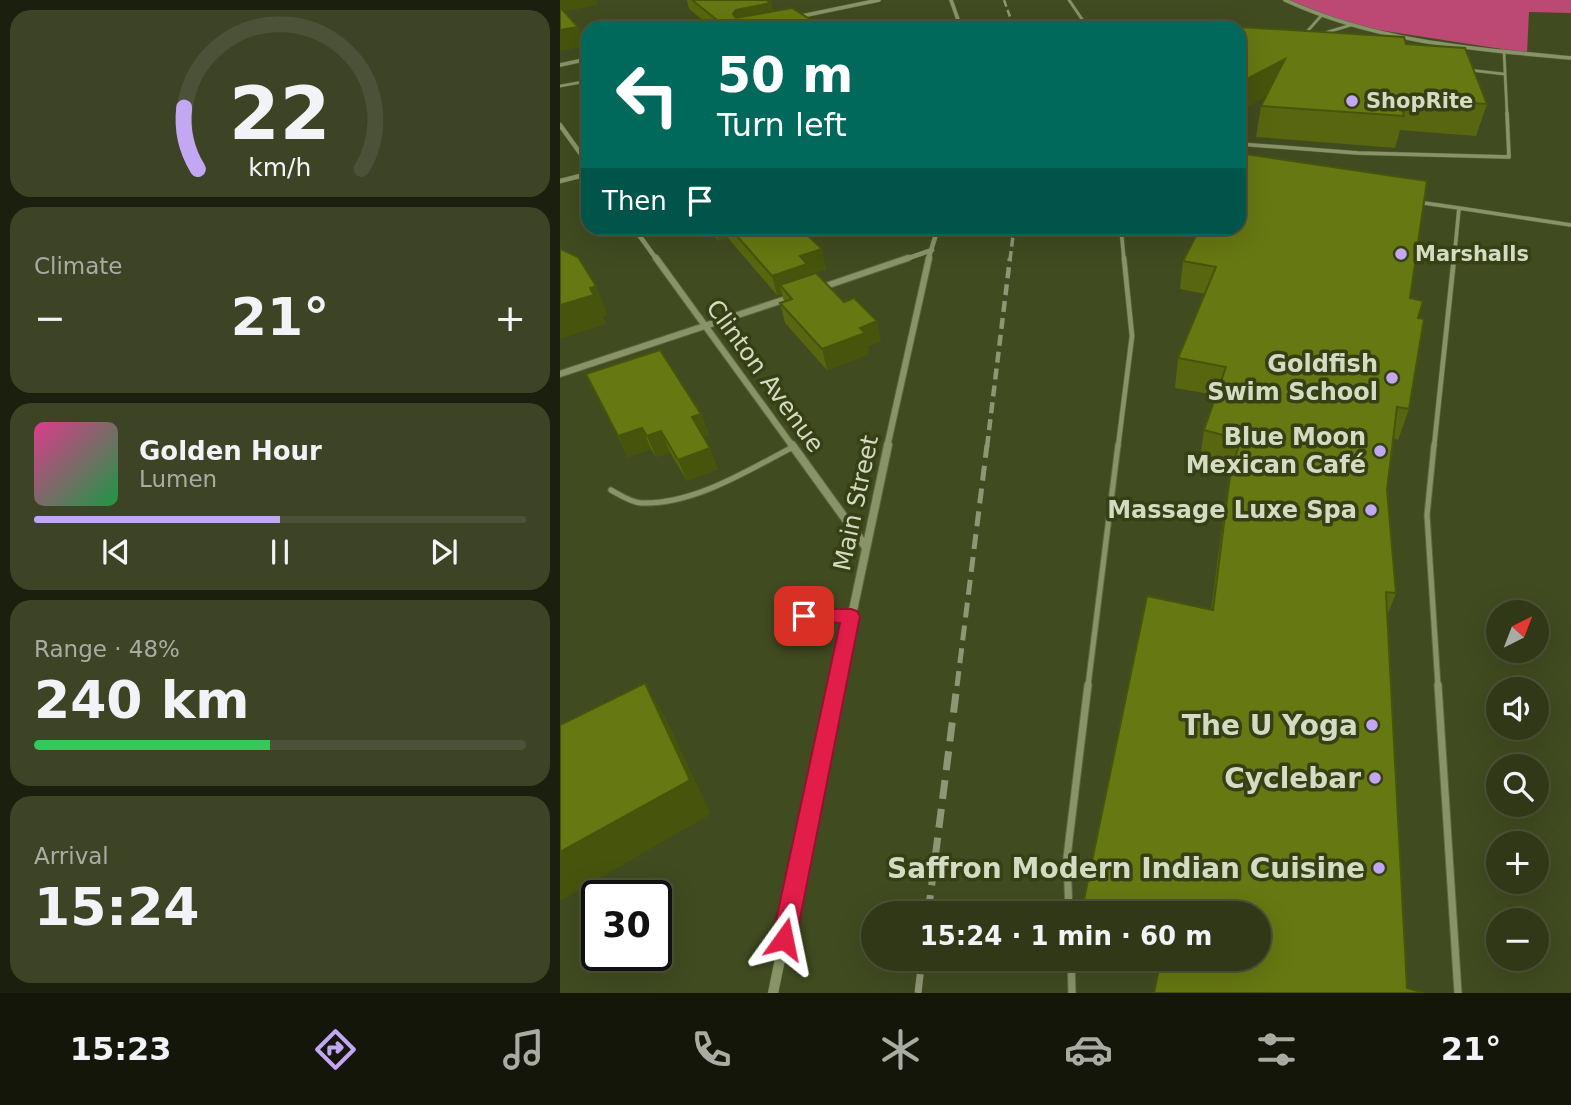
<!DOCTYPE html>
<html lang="en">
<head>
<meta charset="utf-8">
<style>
  :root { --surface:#313818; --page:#3d4325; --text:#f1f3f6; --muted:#a8aca2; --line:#4c5237; --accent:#c2a8f2 }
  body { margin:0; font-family:"DejaVu Sans",sans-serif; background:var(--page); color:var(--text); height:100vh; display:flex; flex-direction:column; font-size:26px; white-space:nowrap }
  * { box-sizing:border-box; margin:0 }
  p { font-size:23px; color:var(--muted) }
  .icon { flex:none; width:38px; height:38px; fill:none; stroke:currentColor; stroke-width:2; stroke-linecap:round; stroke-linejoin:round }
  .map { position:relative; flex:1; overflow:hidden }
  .sheet { display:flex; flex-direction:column; gap:10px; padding:10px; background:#1b1f0d; width:560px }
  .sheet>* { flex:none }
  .guide { position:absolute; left:21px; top:21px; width:665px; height:214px; border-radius:21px; box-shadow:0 7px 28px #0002,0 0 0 2px var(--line); background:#00695c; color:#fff; overflow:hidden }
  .needle { width:46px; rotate:42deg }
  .fabs { position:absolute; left:926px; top:600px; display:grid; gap:14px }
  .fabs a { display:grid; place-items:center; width:63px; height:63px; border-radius:50%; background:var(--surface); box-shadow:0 7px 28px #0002,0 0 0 2px var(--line); font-size:35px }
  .speed { position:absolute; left:21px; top:880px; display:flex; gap:14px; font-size:35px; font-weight:700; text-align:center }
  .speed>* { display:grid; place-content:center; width:91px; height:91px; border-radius:50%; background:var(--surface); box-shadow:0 7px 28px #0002,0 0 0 2px var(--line); line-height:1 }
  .speed .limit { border:4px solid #111; border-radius:10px; background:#fff; color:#111 }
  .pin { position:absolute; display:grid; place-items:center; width:60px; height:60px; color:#fff; margin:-30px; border-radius:14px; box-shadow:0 4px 10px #0006 }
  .me { position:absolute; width:77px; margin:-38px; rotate:12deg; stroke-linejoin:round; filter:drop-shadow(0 0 5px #0008) }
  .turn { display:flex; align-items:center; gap:24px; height:147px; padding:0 21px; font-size:32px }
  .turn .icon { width:91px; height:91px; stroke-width:2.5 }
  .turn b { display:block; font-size:49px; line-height:60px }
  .then { display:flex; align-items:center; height:66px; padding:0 21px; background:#0003; gap:14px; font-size:26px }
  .big { font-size:52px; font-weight:700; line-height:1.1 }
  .sheet .widget { flex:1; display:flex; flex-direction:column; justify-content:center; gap:10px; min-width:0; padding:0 24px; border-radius:21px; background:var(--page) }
  .sheet .dial { align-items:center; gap:0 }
  .dial svg { height:182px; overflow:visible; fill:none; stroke:var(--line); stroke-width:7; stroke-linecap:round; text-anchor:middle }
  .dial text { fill:var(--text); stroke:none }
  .song { display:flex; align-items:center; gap:21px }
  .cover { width:84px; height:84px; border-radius:10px; background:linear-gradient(135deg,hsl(330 70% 55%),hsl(140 70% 35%)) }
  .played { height:7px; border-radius:4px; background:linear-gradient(90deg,var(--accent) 50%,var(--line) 50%) }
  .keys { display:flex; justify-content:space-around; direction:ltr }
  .heat { display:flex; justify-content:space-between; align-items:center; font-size:38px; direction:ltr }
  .charge { height:10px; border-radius:5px; background:linear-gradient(90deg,#34c759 48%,var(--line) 0) }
  .trip { position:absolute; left:301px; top:901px; width:410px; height:70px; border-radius:35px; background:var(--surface); box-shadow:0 7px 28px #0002,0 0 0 2px var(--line); font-weight:700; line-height:70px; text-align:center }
  .tabs { display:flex; height:112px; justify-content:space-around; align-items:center; background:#14160a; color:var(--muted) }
  .tabs .icon { width:49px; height:49px }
  .tabs .on { color:var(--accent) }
  .tabs b { font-size:32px; color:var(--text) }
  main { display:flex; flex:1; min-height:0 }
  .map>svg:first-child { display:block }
</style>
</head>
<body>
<main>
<section class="sheet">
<div class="widget dial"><svg viewBox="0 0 100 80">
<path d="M14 69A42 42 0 1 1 86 69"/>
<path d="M14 69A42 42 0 0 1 8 42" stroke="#c2a8f2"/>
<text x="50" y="56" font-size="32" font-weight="700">22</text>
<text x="50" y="72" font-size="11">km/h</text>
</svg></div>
<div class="widget"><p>Climate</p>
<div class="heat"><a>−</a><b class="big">21°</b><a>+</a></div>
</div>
<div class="widget">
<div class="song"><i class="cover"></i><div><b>Golden Hour</b><p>Lumen</p></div></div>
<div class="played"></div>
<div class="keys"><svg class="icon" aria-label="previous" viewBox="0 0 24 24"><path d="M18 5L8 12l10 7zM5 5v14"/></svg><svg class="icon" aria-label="pause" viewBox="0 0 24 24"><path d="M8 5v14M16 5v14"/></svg><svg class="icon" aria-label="next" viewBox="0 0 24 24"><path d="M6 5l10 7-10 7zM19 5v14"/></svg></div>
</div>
<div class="widget"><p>Range · 48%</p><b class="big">240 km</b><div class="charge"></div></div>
<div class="widget"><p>Arrival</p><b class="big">15:24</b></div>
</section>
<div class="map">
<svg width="1011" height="993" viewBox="0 0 1011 993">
  <rect width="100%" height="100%" fill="#414b20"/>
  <!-- forest -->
  <path fill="#bb4973" d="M728,0H1011V13L969,12L967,53L793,26Z"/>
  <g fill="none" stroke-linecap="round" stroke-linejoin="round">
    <!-- lane-far4 casing -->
    <g stroke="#5f6741" stroke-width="3.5">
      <path id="lane-far4" d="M509,0L528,28
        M761,34L791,25
        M744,35L761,16
        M944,51L947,114
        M909,70L944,74
        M0,86L28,81"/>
    </g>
    <!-- lane-far3 casing -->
    <g stroke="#5f6741" stroke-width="4.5">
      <path id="lane-far3" d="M679,144L798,153L949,157L947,113
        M857,202L899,208
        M561,228L564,260
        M894,260L899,208L1011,225"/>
    </g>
    <!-- lane-far2 casing -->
    <g stroke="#5f6741" stroke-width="6">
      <path id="lane-far2" d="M558,447L572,336L564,258
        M874,447L894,258"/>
    </g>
    <!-- lane-far1 casing -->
    <g stroke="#5f6741" stroke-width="7">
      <path id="lane-far1" d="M874,445L867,515L878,686
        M51,490C60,495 70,502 81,503C134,505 188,470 233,447
        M220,616H291
        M528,686L558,445"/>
    </g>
    <!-- lane casing -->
    <g stroke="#5f6741" stroke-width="9">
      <path id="lane" d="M878,685L898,993
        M509,914L507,857L528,685
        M511,959L512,993"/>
    </g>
    <!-- street-far4 casing -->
    <g stroke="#5f6741" stroke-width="4.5">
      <path id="street-far4" d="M391,0L401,28
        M725,0C816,42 912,49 1011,58
        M237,17L319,0
        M0,65L28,59"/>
    </g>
    <!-- street-far3 casing -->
    <g stroke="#5f6741" stroke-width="5">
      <path id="street-far3" d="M0,125L28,164
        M0,181L28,174
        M74,228L97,260
        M343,260L372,250
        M368,260L378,228"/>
    </g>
    <!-- street-far2 casing -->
    <g stroke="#5f6741" stroke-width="8">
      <path id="street-far2" d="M96,258L233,447
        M260,288L348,258
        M0,374L232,297
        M327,447L369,258"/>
    </g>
    <!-- street-far1 casing -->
    <g stroke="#5f6741" stroke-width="10">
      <path id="street-far1" d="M232,445L305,546
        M277,686L328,445"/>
    </g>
    <!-- street casing -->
    <g stroke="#5f6741" stroke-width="11">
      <path id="street" d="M213,993L277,685"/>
    </g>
    <!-- lane-far4 -->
    <use href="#lane-far4" stroke="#889467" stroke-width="2.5"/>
    <!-- lane-far3 -->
    <use href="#lane-far3" stroke="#889467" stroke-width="3.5"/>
    <!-- lane-far2 -->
    <use href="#lane-far2" stroke="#889467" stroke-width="4.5"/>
    <!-- lane-far1 -->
    <use href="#lane-far1" stroke="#889467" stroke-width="5"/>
    <!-- lane -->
    <use href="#lane" stroke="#889467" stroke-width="7"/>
    <!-- street-far4 -->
    <use href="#street-far4" stroke="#889467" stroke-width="3.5"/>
    <!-- street-far3 -->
    <use href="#street-far3" stroke="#889467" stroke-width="4.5"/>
    <!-- street-far2 -->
    <use href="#street-far2" stroke="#889467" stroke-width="6"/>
    <!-- street-far1 -->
    <use href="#street-far1" stroke="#889467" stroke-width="8"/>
    <!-- street -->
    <use href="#street" stroke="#889467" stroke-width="10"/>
    <!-- rail-far4 -->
    <path stroke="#8e9675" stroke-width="2.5" stroke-dasharray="7 3.5" stroke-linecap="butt" d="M444,0L454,28"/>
    <!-- rail-far3 -->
    <path stroke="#8e9675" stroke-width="3.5" stroke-dasharray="9 4.5" stroke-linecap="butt" d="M450,260L454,228"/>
    <!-- rail-far2 -->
    <path stroke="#8e9675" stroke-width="4.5" stroke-dasharray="11 6" stroke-linecap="butt" d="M427,447L450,258"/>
    <!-- rail-far1 -->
    <path stroke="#8e9675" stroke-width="5" stroke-dasharray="15 8" stroke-linecap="butt" d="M397,686L427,445"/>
    <!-- rail -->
    <path stroke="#8e9675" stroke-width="7" stroke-dasharray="19 10" stroke-linecap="butt" d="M368,914L397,685
      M358,993L362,959"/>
  </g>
  <!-- wall -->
  <path fill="#58670f" d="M127,0H206L211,3L213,11L264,28H153L129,9Z
    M626,28L846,44L927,104L916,136L840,130L835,148L696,137L701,106L705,97L679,111Z
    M679,153L867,181L850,298L863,301L858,318L864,319L849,409L838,440L833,438L827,490L836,593L827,616L847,988L864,993H594L599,971L554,959H698V914H521L587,596L651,610L666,498L671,469L640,460L644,430L656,395L615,388L618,358L645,294L620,289L623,261L640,228H679Z
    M147,228H240L266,269L249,274L250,275L321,341L308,346L309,354L267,370L225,323L220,303L224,301L222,294L217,295L168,238L159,241Z
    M26,374L141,414L149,435L144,437L158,469L127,481L110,452L96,457L91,449L68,457Z"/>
  <!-- shaded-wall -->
  <path fill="#47540c" d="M0,0H36L38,5L0,12Z
    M211,3L214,17L179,24L173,14L176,10Z
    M18,27L25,46L0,51V30Z
    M725,59L720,89L679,111V83Z
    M155,228H165L168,238L159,241Z
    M262,249L266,269L249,274L252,284L220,285L222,294L217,295L212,276L240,256Z
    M36,286L48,315L43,316L46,324L0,339V305L30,288Z
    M317,321L321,341L308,346L309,354L267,370L262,349L300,328Z
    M141,414L149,435L140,438L132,417Z
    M82,428L91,449L68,457L58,436Z
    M101,431L110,452L96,457L87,436Z
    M150,448L158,469L127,481L118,460Z
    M85,683L106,719L151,814L0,901V852Z"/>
  <!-- building -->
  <path fill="#667811" stroke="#47540c" stroke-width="2" d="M132,0H206L211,3L176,10L173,14L176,18L232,8L264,28H167Z
    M0,7L18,27L0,30Z
    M630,24L844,37L846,44L905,48L927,104L840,98L844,116L701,106L725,59L679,83V28H575L577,25L626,28Z
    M679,153L867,181L850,298L863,301L858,318L864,319L849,409L837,407L827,490L836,593L826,592L847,988L864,993H594L601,959H698V914H521L587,596L653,610L671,468L681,440L644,430L666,367L618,358L656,267L623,261L640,228H679Z
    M170,228H240L262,249L240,256L247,264L212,276Z
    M0,249L18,257L36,286L30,288L34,295L0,305Z
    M256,273L284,302L294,298L317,321L300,328L305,333L262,349L220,303L232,299L220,285Z
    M100,350L141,414L132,417L150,448L118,460L101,431L87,436L82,428L58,436L26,374Z
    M85,683L130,780L0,852V725Z"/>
  <!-- route -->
  <path fill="#e11d48" stroke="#92132f" stroke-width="2" d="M244,609H291L297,611L300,616L236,939L232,948L224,951L215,948L212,939L280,623L237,621L235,616L237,611Z"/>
  <!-- markers -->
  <g fill="#c2a8f2" stroke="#374015" stroke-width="2.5">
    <circle cx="792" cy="101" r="7"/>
    <circle cx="841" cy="254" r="7"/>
    <circle cx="832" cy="378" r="7"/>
    <circle cx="820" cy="451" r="7"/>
    <circle cx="811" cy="510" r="7"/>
    <circle cx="812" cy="725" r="7"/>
    <circle cx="815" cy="778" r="7"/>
    <circle cx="819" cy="868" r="7"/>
  </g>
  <g text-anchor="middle" stroke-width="7" stroke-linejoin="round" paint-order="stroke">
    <!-- far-poi labels -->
    <g font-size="21" font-weight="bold" fill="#d4dbc3" stroke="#374015" text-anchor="start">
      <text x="806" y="108">ShopRite</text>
      <text x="855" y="261">Marshalls</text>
    </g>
    <!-- poi labels -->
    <g font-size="24" font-weight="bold" fill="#d4dbc3" stroke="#374015" text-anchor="end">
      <text x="818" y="372">Goldfish<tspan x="818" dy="28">Swim School</tspan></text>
      <text x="806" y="445">Blue Moon<tspan x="806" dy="28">Mexican Café</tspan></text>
      <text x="797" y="518">Massage Luxe Spa</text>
    </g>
    <!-- street labels -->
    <g font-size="24" fill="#d4dbc3" stroke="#374015">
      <text transform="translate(205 376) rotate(54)" y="8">Clinton Avenue</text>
      <text transform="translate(296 503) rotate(-78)" y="8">Main Street</text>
    </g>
    <!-- near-poi labels -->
    <g font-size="28" font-weight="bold" fill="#d4dbc3" stroke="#374015" text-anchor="end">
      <text x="798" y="735">The U Yoga</text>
      <text x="801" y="788">Cyclebar</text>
      <text x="805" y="878">Saffron Modern Indian Cuisine</text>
    </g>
  </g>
</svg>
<div class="fabs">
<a><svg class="needle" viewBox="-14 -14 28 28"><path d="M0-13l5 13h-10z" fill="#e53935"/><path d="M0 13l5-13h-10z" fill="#a8aca2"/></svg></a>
<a><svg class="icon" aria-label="sound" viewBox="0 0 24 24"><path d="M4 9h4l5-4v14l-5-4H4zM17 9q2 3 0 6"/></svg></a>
<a><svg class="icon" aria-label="search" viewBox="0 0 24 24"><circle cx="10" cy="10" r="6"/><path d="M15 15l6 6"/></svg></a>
<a>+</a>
<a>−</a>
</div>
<div class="speed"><div class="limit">30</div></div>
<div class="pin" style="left:244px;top:616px;background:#d93025"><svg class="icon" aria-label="arrive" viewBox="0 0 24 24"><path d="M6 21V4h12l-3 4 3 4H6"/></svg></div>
<svg class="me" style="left:224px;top:939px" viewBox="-20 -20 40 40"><path d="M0-17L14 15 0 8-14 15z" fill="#e11d48" stroke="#fff" stroke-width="4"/></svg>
<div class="trip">15:24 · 1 min · 60 m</div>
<div class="guide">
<div class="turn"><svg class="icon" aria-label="left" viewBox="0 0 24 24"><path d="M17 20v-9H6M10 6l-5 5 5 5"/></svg><div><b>50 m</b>Turn left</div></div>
<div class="then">Then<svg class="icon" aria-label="arrive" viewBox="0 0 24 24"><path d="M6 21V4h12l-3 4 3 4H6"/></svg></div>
</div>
</div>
</main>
<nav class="tabs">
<b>15:23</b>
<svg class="icon on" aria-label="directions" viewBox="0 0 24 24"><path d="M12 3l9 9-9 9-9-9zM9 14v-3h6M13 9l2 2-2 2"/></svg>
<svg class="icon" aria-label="music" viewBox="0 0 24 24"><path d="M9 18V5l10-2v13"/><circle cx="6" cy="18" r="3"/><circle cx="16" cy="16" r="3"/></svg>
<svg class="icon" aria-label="phone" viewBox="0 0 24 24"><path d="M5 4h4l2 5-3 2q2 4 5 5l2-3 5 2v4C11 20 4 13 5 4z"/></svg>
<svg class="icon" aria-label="climate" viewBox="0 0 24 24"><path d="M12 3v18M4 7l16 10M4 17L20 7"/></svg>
<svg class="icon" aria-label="car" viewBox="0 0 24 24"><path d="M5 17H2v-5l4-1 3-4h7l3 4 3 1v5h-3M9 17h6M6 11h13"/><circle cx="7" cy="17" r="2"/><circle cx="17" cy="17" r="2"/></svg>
<svg class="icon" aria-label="filters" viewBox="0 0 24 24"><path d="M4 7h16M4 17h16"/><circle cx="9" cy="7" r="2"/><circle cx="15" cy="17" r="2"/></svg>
<b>21°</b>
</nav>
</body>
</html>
